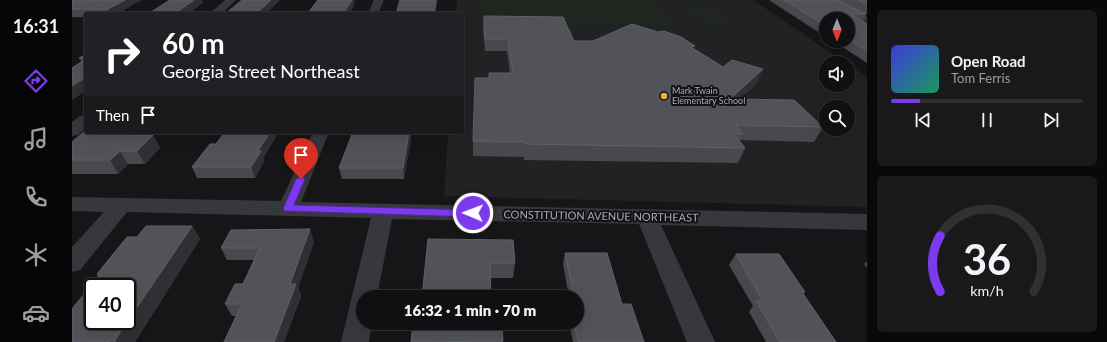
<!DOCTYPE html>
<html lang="en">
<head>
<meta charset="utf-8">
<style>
  :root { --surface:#101012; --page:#19191b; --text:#f1f3f6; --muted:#9c9d9f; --line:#303032; --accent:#7c3aed }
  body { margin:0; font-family:Lato,sans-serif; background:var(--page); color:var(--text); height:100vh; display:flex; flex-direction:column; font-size:15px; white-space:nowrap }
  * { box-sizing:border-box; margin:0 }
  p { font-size:13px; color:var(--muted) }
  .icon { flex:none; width:22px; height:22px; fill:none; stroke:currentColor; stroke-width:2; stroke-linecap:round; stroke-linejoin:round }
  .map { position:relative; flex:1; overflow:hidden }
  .details { display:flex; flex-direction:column; gap:10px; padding:10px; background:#09090a; width:240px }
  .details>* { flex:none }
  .hud { position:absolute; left:12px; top:12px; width:380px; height:122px; border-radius:4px; box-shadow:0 4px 16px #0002,0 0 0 1px var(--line); background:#202124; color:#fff; overflow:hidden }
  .needle { width:26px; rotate:180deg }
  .tools { position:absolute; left:747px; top:12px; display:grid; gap:8px }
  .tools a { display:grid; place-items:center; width:36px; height:36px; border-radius:50%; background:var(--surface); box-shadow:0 4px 16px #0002,0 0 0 1px var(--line); font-size:20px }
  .speed { position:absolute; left:12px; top:278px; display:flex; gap:8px; font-size:20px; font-weight:700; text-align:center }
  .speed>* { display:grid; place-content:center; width:52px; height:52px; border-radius:50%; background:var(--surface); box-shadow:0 4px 16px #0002,0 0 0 1px var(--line); line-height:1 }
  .speed .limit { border:2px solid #111; border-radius:6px; background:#fff; color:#111 }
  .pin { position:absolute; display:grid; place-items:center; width:34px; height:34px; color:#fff; margin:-41px -17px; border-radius:50% 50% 50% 0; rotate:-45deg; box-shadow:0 0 4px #0007 }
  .pin .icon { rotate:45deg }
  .me { position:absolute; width:44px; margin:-22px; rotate:271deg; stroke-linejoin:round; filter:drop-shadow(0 0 3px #0008) }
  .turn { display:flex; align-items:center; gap:14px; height:84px; padding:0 12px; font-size:18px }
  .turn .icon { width:52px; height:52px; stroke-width:2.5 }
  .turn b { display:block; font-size:28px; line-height:34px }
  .then { display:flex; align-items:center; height:38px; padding:0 12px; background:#0003; gap:8px; font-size:15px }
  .details .tile { flex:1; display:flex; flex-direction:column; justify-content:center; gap:6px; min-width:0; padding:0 14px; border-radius:6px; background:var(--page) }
  .details .dial { align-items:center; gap:0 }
  .dial svg { height:104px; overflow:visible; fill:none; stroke:var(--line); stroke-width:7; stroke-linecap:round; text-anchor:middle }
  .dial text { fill:var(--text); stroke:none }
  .song { display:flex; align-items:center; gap:12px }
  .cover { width:48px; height:48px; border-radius:6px; background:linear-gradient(135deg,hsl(240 70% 55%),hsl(150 70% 35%)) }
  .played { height:4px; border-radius:2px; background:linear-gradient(90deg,var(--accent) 15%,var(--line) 15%) }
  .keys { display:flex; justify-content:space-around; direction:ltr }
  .trip { position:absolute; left:284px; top:290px; width:228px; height:40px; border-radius:20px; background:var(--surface); box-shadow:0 4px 16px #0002,0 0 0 1px var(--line); font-weight:800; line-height:40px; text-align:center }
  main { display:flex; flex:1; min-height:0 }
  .tab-bar { display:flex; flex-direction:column; width:72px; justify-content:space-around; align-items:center; background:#060607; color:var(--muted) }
  .tab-bar .icon { width:28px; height:28px }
  .tab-bar .current { color:var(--accent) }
  .tab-bar b { font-size:18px; color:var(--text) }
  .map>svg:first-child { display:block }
</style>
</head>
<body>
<main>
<nav class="tab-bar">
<b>16:31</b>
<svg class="icon current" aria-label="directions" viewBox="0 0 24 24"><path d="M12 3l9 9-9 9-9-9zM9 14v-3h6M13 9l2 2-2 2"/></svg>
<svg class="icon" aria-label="music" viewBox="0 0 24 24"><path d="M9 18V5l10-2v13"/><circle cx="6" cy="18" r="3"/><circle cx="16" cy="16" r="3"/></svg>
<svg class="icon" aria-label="phone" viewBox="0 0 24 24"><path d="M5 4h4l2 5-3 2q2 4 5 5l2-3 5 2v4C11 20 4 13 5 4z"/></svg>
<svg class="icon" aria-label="climate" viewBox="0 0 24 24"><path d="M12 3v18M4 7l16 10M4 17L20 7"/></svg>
<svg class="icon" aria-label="car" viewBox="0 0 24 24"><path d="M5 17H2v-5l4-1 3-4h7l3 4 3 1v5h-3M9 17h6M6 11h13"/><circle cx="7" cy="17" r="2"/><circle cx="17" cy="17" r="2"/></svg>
</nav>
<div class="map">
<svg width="795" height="342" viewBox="0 0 795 342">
  <rect width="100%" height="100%" fill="#161618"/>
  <!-- built -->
  <path fill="#222225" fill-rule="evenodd" d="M385,0H681L774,63H754V85H776V64L795,77V207L372,196L376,132H390V14H384ZM754,107H776V129H754Z"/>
  <!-- green -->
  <path fill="#1e261f" d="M405,0H582L604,23L407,24Z
    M612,6H641L648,13H618Z
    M626,18H655L664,26H632Z"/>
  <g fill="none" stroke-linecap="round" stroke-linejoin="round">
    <!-- minor -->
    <path fill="#37383d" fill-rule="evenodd" d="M153,0H164L149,14H137Z
      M302,0H312L306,14H296Z
      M752,0H765L795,16V23Z
      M14,114V128L6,135L0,136V122L8,116Z
      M241,132H257L229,202L795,214V230L589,225L643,342H615L567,224L320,219L305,297H291V323H300L297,342H269L299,218L55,212L8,270L0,272V247L32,212L0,211V197L209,201Z"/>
  </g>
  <!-- wall -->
  <path fill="#47494d" d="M0,0H69L45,14H14V17H0Z
    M697,0H767L794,14L791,21L795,24V63L761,41H776V19H754V37Z
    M768,0H795V14Z
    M412,16L502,41L622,49L651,67L685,83L668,99L751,127L742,142L668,140V141L673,148L666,163L452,160V157L401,156V141L417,78V73H438L435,51H413L411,28Z
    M14,54V90L0,100L10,62L7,58Z
    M281,132H340L332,179H270L267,168Z
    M205,133V135L191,158L192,161L183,178H125L120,167L144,144Z
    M81,135L88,148L73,164H56L46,174H0V142Z
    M120,226L128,239L63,342H0L26,276L25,274L65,237Z
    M356,239L443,263L441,278H419Z
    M242,242L226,288L229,296L212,342H152L164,316H160L153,304L171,284L182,260H155L149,248Z
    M493,253L550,304L572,342H501L497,323H505V297H497L491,264Z
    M664,254L733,292L731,294L764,342H694L677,312L681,306L657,265Z
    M795,261V268L792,264Z
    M430,323L431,342H339Z"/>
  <!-- shaded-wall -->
  <path fill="#2f3033" d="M53,0H69L45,14H38L36,9Z
    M122,0H130L131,3L116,14H102Z
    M199,0H208L194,14H184Z
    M278,0H283L282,2V6L277,14H271Z
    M364,0H366L363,14H362Z
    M691,69L685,83L652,114L658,99Z
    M14,77V90L0,100V86Z
    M63,132H84L81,135L88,148L73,164L65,151L61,135Z
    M198,132H205V135L191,158L192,161L183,178L179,167L186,151Z
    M337,132H340L332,179L331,168Z
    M48,151L56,164L46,174L38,160Z
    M120,226L128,239L63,342H45L43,340Z
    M238,229L242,242L226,288L229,296L212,342H202L218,284Z"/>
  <!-- building -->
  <path fill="#525359" stroke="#5f6168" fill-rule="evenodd" d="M0,0H53L36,9H0Z
    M98,0H122L102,14H76Z
    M170,0H199L184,14H153Z
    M246,0H280L271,14H235Z
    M328,0H364L362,14H324Z
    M712,0H767L794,14H778L795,24V51L776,39V19H754V26Z
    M786,0H795V4Z
    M412,16L491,17L502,41H521L560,24L586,32L592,31L609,37L623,46L619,47L651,67L660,60L691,69L658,99L722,100L751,127L664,125L671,134H662L673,148L454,144V142L401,141L403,78H417V73H441L436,39H413Z
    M14,54V58H7Z
    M12,60H14V77L0,86V68Z
    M14,130V132H63L61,135H81L65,151H48L38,160H0V142Z
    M153,132H198L186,151H189L179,167H120L138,144H144Z
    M281,132H337L331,168H267Z
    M74,226H120L43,340H38L36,342H0V309L28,274H25L55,237H65ZM21,287H55V321H21Z
    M238,229L218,284H224L202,342H152L170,304H153L163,284H171L188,248H149L159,230Z
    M356,239L441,240L443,263H418L419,297H350Z
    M493,253H535L550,304H559L572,342H506L502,323H505V297H502Z
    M664,254H707L733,292H730L764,342H708L684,301H691Z
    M341,323H430L431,341L339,342Z"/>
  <!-- route -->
  <path fill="#7c3aed" stroke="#51269a" d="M229,176L233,179L222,205L401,210L404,211L406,213L404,216L401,217L212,211L211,209L224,179Z"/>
  <!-- markers -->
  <circle fill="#f2b134" stroke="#111113" stroke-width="1.5" cx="592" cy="96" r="4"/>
  <g text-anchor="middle" stroke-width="4" stroke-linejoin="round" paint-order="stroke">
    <!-- far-poi labels -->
    <g font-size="9" fill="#a8adb8" stroke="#111113" text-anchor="start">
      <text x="600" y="94">Mark Twain<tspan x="600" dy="10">Elementary School</tspan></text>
    </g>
    <!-- street labels -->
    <g font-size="11" fill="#a8adb8" stroke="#111113">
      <text transform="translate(529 216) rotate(1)" y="4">CONSTITUTION AVENUE NORTHEAST</text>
    </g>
  </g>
</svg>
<div class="tools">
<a><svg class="needle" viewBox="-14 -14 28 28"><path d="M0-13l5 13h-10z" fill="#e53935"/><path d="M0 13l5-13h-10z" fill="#9c9d9f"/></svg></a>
<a><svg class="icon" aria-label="sound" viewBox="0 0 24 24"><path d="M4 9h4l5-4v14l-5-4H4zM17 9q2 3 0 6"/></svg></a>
<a><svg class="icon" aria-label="search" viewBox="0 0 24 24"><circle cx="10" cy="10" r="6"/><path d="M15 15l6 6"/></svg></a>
</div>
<div class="speed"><div class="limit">40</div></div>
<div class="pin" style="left:229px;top:179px;background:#d93025"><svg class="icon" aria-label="arrive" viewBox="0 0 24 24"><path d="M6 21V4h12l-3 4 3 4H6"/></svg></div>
<svg class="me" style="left:401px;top:213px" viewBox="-20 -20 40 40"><circle r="17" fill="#7c3aed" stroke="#fff" stroke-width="3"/><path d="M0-11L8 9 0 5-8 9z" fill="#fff"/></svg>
<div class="trip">16:32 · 1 min · 70 m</div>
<div class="hud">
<div class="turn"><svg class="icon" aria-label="right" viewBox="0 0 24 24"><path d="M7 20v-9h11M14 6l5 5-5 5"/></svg><div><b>60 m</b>Georgia Street Northeast</div></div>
<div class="then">Then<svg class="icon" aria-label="arrive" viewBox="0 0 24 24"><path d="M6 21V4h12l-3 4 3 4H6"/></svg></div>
</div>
</div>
<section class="details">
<div class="tile">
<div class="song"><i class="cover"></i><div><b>Open Road</b><p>Tom Ferris</p></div></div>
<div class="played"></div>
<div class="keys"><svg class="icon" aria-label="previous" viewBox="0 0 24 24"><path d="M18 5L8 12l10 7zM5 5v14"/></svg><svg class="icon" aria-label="pause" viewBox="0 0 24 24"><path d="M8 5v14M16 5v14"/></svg><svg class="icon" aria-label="next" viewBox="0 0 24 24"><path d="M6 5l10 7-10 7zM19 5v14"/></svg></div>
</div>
<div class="tile dial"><svg viewBox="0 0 100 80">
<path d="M14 69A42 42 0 1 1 86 69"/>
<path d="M14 69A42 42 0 0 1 14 26" stroke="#7c3aed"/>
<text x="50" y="56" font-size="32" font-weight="700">36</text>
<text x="50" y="72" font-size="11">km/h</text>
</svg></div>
</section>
</main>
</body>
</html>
